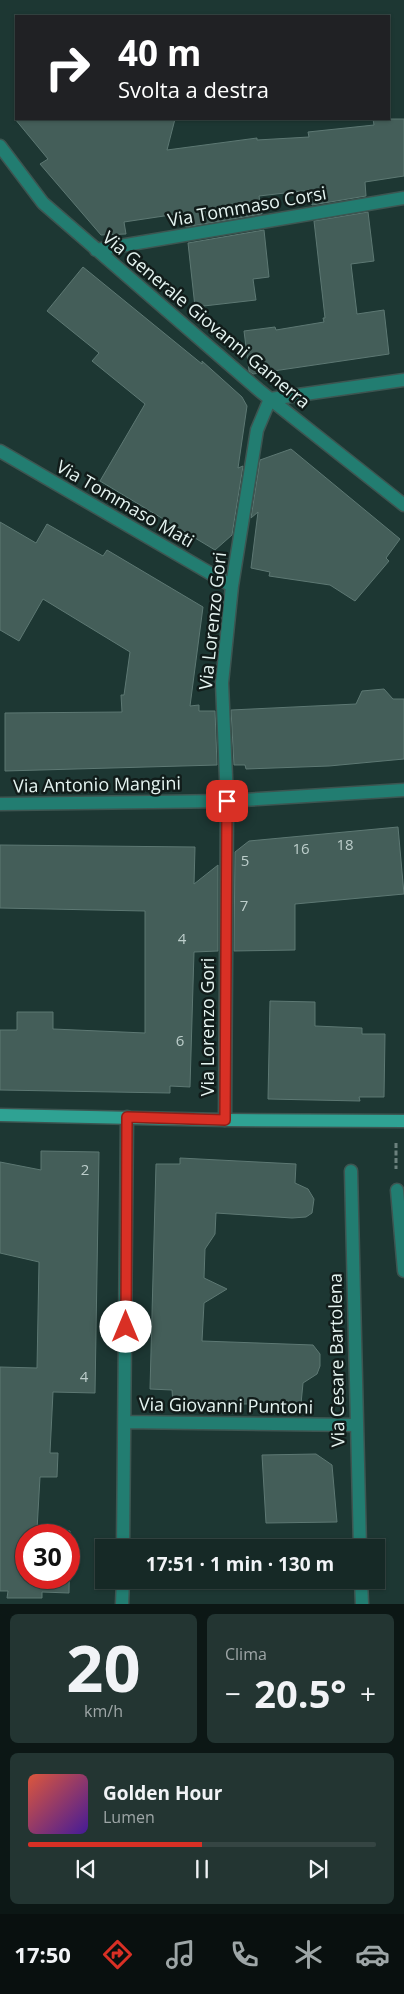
<!DOCTYPE html>
<html lang="it">
<head>
<meta charset="utf-8">
<style>
  :root { --surface:#162926; --page:#233532; --text:#f1f3f6; --muted:#9ea6a7; --line:#354543; --accent:#d93025 }
  body { margin:0; font-family:"Open Sans",sans-serif; background:var(--page); color:var(--text); height:100vh; display:flex; flex-direction:column; font-size:19px; white-space:nowrap }
  * { box-sizing:border-box; margin:0 }
  p { font-size:16px; color:var(--muted) }
  .icon { flex:none; width:28px; height:28px; fill:none; stroke:currentColor; stroke-width:2; stroke-linecap:round; stroke-linejoin:round }
  .map { position:relative; height:1604px; overflow:hidden }
  .side { display:flex; flex-direction:column; gap:10px; padding:10px; background:#0c1715; flex:1 }
  .side>* { flex:none }
  .guide { position:absolute; left:15px; top:15px; width:375px; height:105px; border-radius:0px; box-shadow:0 1px 4px #0004,0 0 0 1px var(--line); background:#202124; color:#fff; overflow:hidden }
  .speed { position:absolute; left:15px; top:1524px; display:flex; gap:10px; font-size:25px; font-weight:700; text-align:center }
  .speed>* { display:grid; place-content:center; width:65px; height:65px; border-radius:50%; background:var(--surface); box-shadow:0 1px 4px #0004,0 0 0 1px var(--line); line-height:1 }
  .speed .limit { border:8px solid #d22; background:#fff; color:#111 }
  .pin { position:absolute; display:grid; place-items:center; width:42px; height:42px; color:#fff; margin:-21px; border-radius:10px; box-shadow:0 2px 8px #0006 }
  .me { position:absolute; width:55px; margin:-28px; rotate:0deg; stroke-linejoin:round; filter:drop-shadow(0 0 4px #0008) }
  .turn { display:flex; align-items:center; gap:18px; height:105px; padding:0 20px; font-size:22px }
  .turn .icon { width:65px; height:65px; stroke-width:2.5 }
  .turn b { display:block; font-size:35px; line-height:42px }
  .big { font-size:38px; font-weight:700; line-height:1.1 }
  .side .card { flex:1; display:flex; flex-direction:column; justify-content:center; gap:8px; min-width:0; padding:0 18px; border-radius:8px; background:var(--page) }
  .side .dial { align-items:center; gap:0 }
  .dial b { font-size:65px; line-height:1 }
  .song { display:flex; align-items:center; gap:15px }
  .cover { width:60px; height:60px; border-radius:8px; background:linear-gradient(135deg,hsl(10 70% 55%),hsl(260 70% 35%)) }
  .played { height:5px; border-radius:2px; background:linear-gradient(90deg,var(--accent) 50%,var(--line) 50%) }
  .keys { display:flex; justify-content:space-around; direction:ltr }
  .heat { display:flex; justify-content:space-between; align-items:center; font-size:28px; direction:ltr }
  .side .tiles { flex:1; display:grid; gap:10px; grid-template-columns:1fr 1fr }
  .card:last-child { grid-column:span 2 }
  .trip { position:absolute; left:95px; top:1539px; width:290px; height:50px; border-radius:0px; background:var(--surface); box-shadow:0 1px 4px #0004,0 0 0 1px var(--line); font-weight:700; line-height:50px; text-align:center }
  .tabs { display:flex; height:80px; justify-content:space-around; align-items:center; background:#09100f; color:var(--muted) }
  .tabs .icon { width:35px; height:35px }
  .tabs .selected { color:var(--accent) }
  .tabs b { font-size:22px; color:var(--text) }
  .map>svg:first-child { display:block }
</style>
</head>
<body>
<div class="map">
<svg width="404" height="1604" viewBox="0 0 404 1604">
  <rect width="100%" height="100%" fill="#1d3733"/>
  <!-- building -->
  <path fill="#445e59" stroke="#5d7873" fill-rule="evenodd" d="M15,119H175L167,150L257,138V140L309,137L308,132L374,125L373,119H404V176L365,182L366,196L312,205L311,190L259,196L262,214L186,227L184,213L124,222L126,234L101,235L40,164L48,159Z
    M368,212L374,261L351,264L357,314L384,310L389,354L253,374L249,371L244,331L275,327L276,330L324,322L323,318H325L314,221Z
    M264,230L269,277L253,279L256,300L195,307L188,243Z
    M83,267L202,364V361L242,397L247,406L238,468L243,466L232,535L215,550L100,481L145,404L92,361L99,353L47,311Z
    M291,449L400,539L386,558L389,561L355,601L330,585L269,576L270,572L251,568L258,512L251,518L260,460Z
    M0,522L36,543L47,524L103,556L107,550L203,607L190,706L199,705V711H215L217,765L5,771V713L122,712L121,695H124L130,652L43,599L19,641L0,630Z
    M384,689L393,699H404V759L329,766L246,769L245,765H234L231,710L356,704L362,691Z
    M398,827L404,894L295,904V950L234,951L235,852L249,841Z
    M0,845L195,847L194,884L218,865V951L194,952L190,1087L170,1086V1093L0,1090V1030H17V1012H53V1029L145,1033V911L0,908Z
    M270,1001L315,1002V1026L362,1028V1034H385L384,1097H359L360,1101L268,1099Z
    M41,1151L99,1152L95,1393L53,1392L50,1453H58L57,1477H40L37,1530L70,1531L69,1593L42,1592V1598H7L8,1591H0V1367L37,1368L39,1262L0,1253V1162L41,1170ZM26,1535H69V1578H26Z
    M180,1158L296,1164L295,1183L308,1189L314,1199L312,1213L306,1217L292,1218L216,1213L215,1234L205,1249L204,1278L227,1289L204,1303L202,1341L313,1345L320,1354V1366L317,1374L303,1383L301,1404H173L172,1390L150,1389L156,1164H180Z
    M316,1454L332,1465L337,1522L266,1523L262,1455Z"/>
  <g fill="none" stroke-linecap="round" stroke-linejoin="round">
    <!-- street casing -->
    <g stroke="#3d5551" stroke-width="15">
      <path id="street" d="M0,146L43,203L260,391L404,505
        M96,250L404,198
        M270,399L404,380
        M0,451L232,586
        M0,804L227,801L404,790
        M225,1120L227,801L222,683L232,586L257,430L270,399
        M351,1171L360,1548
        M397,1190L404,1271
        M125,1422L356,1425
        M123,1548L127,1117
        M361,1580L362,1604
        M122,1604L123,1580"/>
    </g>
    <!-- secondary casing -->
    <g stroke="#3d5551" stroke-width="15">
      <path id="secondary" d="M0,1115L225,1120L404,1121"/>
    </g>
    <!-- path -->
    <path stroke="#6c817e" stroke-width="3" stroke-dasharray="5 2.5" stroke-linecap="butt" d="M396,1143V1169"/>
    <!-- street -->
    <use href="#street" stroke="#227d71" stroke-width="12"/>
    <!-- secondary -->
    <use href="#secondary" stroke="#2fa293" stroke-width="12"/>
  </g>
  <g fill="none" stroke-linecap="round" stroke-linejoin="round">
    <!-- route casing -->
    <g stroke="#8d1f18" stroke-width="12">
      <path id="route" d="M126,1327L127,1117L225,1120L227,801"/>
    </g>
    <!-- route -->
    <use href="#route" stroke="#d93025" stroke-width="9"/>
  </g>
  <g text-anchor="middle" stroke-width="5" stroke-linejoin="round" paint-order="stroke">
    <!-- number labels -->
    <g font-size="15" fill="#bdcecb">
      <text x="345" y="850">18</text>
      <text x="301" y="854">16</text>
      <text x="245" y="866">5</text>
      <text x="244" y="911">7</text>
      <text x="182" y="944">4</text>
      <text x="180" y="1046">6</text>
      <text x="85" y="1175">2</text>
      <text x="84" y="1382">4</text>
    </g>
    <!-- street labels -->
    <g font-size="18" fill="#e5f4f1" stroke="#111c1a">
      <text transform="translate(247 207) rotate(-10)" y="6">Via Tommaso Corsi</text>
      <text transform="translate(206 320) rotate(40)" y="6">Via Generale Giovanni Gamerra</text>
      <text transform="translate(125 504) rotate(30)" y="6">Via Tommaso Mati</text>
      <text transform="translate(213 621) rotate(-84)" y="6">Via Lorenzo Gori</text>
      <text transform="translate(97 785) rotate(-1)" y="6">Via Antonio Mangini</text>
      <text transform="translate(208 1027) rotate(-90)" y="6">Via Lorenzo Gori</text>
      <text transform="translate(337 1360) rotate(-91)" y="6">Via Cesare Bartolena</text>
      <text transform="translate(226 1406) rotate(1)" y="6">Via Giovanni Puntoni</text>
    </g>
  </g>
</svg>
<div class="speed"><div class="limit">30</div></div>
<div class="pin" style="left:227px;top:801px;background:#d93025"><svg class="icon" aria-label="arrive" viewBox="0 0 24 24"><path d="M6 21V4h12l-3 4 3 4H6"/></svg></div>
<svg class="me" style="left:126px;top:1327px" viewBox="-20 -20 40 40"><circle r="19" fill="#fff"/><path d="M0-13L10 11 0 6-10 11z" fill="#d93025"/></svg>
<div class="trip">17:51 · 1 min · 130 m</div>
<div class="guide">
<div class="turn"><svg class="icon" aria-label="right" viewBox="0 0 24 24"><path d="M7 20v-9h11M14 6l5 5-5 5"/></svg><div><b>40 m</b>Svolta a destra</div></div>
</div>
</div>
<section class="side">
<div class="tiles">
<div class="card dial"><b>20</b><p>km/h</p></div>
<div class="card"><p>Clima</p>
<div class="heat"><a>−</a><b class="big">20.5°</b><a>+</a></div>
</div>
<div class="card">
<div class="song"><i class="cover"></i><div><b>Golden Hour</b><p>Lumen</p></div></div>
<div class="played"></div>
<div class="keys"><svg class="icon" aria-label="previous" viewBox="0 0 24 24"><path d="M18 5L8 12l10 7zM5 5v14"/></svg><svg class="icon" aria-label="pause" viewBox="0 0 24 24"><path d="M8 5v14M16 5v14"/></svg><svg class="icon" aria-label="next" viewBox="0 0 24 24"><path d="M6 5l10 7-10 7zM19 5v14"/></svg></div>
</div>
</div>
</section>
<nav class="tabs">
<b>17:50</b>
<svg class="icon selected" aria-label="directions" viewBox="0 0 24 24"><path d="M12 3l9 9-9 9-9-9zM9 14v-3h6M13 9l2 2-2 2"/></svg>
<svg class="icon" aria-label="music" viewBox="0 0 24 24"><path d="M9 18V5l10-2v13"/><circle cx="6" cy="18" r="3"/><circle cx="16" cy="16" r="3"/></svg>
<svg class="icon" aria-label="phone" viewBox="0 0 24 24"><path d="M5 4h4l2 5-3 2q2 4 5 5l2-3 5 2v4C11 20 4 13 5 4z"/></svg>
<svg class="icon" aria-label="climate" viewBox="0 0 24 24"><path d="M12 3v18M4 7l16 10M4 17L20 7"/></svg>
<svg class="icon" aria-label="car" viewBox="0 0 24 24"><path d="M5 17H2v-5l4-1 3-4h7l3 4 3 1v5h-3M9 17h6M6 11h13"/><circle cx="7" cy="17" r="2"/><circle cx="17" cy="17" r="2"/></svg>
</nav>
</body>
</html>
